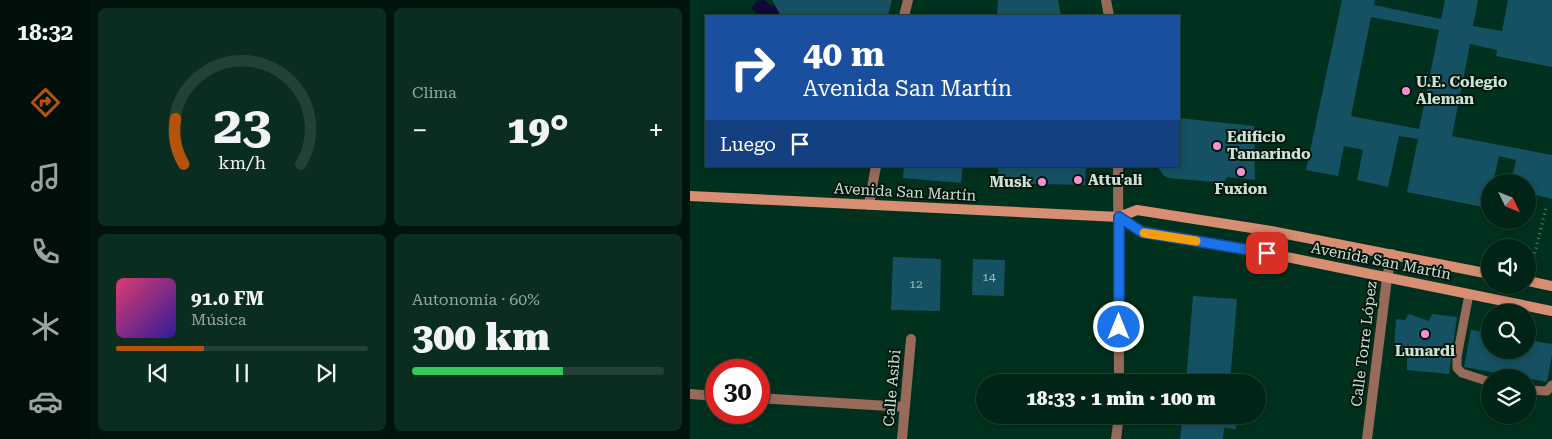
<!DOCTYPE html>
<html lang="es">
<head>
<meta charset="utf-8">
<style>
  :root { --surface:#002516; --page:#0a2d1f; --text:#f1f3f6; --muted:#95a5a1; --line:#224235; --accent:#b45309 }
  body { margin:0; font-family:"Roboto Serif",serif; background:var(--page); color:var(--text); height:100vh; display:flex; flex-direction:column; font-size:19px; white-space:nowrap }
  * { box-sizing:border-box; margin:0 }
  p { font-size:16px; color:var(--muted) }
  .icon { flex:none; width:28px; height:28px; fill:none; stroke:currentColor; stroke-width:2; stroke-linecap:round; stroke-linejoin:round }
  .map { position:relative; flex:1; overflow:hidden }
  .side { display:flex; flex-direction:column; gap:8px; padding:8px; background:#00140c; width:600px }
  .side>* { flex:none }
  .banner { position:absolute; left:15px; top:15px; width:475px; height:152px; border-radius:0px; box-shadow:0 2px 8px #0003,0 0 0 1px var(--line); background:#1a4fa0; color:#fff; overflow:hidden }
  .needle { width:32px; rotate:133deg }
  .controls { position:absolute; left:791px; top:174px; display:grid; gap:10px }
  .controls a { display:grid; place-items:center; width:55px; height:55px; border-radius:50%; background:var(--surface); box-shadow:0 2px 8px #0003,0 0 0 1px var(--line); font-size:25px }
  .speed { position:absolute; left:15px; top:359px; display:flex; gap:10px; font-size:25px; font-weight:700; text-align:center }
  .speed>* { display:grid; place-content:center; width:65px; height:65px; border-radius:50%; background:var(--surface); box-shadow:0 2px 8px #0003,0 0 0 1px var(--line); line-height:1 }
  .speed .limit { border:8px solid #d22; background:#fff; color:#111 }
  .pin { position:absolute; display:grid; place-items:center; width:42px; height:42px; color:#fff; margin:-21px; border-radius:10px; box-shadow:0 2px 8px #0006 }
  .me { position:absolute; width:55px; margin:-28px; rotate:0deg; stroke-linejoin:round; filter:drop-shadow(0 0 4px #0008) }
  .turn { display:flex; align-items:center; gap:18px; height:105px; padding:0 15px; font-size:22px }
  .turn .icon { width:65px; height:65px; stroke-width:2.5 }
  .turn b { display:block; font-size:35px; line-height:42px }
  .then { display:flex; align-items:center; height:48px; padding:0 15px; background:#0003; gap:10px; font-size:19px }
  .big { font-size:38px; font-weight:800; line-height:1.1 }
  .side .tile { flex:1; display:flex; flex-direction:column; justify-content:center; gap:8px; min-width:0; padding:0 18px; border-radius:8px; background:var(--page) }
  .side .dial { align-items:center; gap:0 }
  .dial svg { height:130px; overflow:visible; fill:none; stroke:var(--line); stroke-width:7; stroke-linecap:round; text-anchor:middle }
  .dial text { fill:var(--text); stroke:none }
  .song { display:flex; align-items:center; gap:15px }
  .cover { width:60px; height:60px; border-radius:8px; background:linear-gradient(135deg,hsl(340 70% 55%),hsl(250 70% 35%)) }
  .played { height:5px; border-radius:2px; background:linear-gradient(90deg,var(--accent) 35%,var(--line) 35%) }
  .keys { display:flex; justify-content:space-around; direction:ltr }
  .heat { display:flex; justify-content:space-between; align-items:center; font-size:28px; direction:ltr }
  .charge { height:8px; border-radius:4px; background:linear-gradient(90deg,#34c759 60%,var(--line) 0) }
  .side .tiles { flex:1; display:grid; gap:8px; grid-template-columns:repeat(2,1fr) }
  .trip { position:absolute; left:286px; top:374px; width:290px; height:50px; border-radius:25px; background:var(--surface); box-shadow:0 2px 8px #0003,0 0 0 1px var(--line); font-weight:800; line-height:50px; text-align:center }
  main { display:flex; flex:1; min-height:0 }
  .tabs { display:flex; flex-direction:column; width:90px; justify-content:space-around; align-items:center; background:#000f09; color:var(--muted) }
  .tabs .icon { width:35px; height:35px }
  .tabs .on { color:var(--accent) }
  .tabs b { font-size:22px; color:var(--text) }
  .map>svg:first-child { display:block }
</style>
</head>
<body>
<main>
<nav class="tabs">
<b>18:32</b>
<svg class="icon on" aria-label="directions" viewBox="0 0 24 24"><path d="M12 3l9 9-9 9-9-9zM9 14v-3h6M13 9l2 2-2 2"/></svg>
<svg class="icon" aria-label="music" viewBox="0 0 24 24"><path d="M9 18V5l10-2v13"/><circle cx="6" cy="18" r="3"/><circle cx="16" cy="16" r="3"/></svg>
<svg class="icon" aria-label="phone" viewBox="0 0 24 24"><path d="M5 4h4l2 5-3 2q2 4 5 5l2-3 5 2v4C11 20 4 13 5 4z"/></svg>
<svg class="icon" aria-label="climate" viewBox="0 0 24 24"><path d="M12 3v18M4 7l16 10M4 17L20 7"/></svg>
<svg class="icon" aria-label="car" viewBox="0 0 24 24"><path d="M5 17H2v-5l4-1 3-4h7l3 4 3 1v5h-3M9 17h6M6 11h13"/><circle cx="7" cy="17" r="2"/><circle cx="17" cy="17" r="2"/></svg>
</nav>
<section class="side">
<div class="tiles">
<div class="tile dial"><svg viewBox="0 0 100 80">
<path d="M14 69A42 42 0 1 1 86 69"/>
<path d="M14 69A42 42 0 0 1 9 41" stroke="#b45309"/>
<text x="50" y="56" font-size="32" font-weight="700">23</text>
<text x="50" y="72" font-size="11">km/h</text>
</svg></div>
<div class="tile"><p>Clima</p>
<div class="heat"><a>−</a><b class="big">19°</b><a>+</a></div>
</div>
<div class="tile">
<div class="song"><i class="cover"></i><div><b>91.0 FM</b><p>Música</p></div></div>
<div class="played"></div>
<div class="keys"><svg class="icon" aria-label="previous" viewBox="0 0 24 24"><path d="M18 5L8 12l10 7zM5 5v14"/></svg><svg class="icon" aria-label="pause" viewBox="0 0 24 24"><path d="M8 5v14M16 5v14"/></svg><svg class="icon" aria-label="next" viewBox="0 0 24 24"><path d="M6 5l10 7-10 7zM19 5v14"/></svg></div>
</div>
<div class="tile"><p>Autonomía · 60%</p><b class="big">300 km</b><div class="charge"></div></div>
</div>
</section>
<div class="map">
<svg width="862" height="439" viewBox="0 0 862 439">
  <rect width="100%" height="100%" fill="#00311e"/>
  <!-- water -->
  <path fill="#0f0935" d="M74,0L82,6L90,5L97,14V16H70L61,8L67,1Z"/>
  <!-- building -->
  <path fill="#155162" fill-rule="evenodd" d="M82,0H202L198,16H91Z
    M308,0H368L371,16H307Z
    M652,0H685L684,5L751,19L755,0H788L783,26L812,31L818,0H862V67L806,56L807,50L780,44L762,136L862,155V199L842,194L838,210V182H821L826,160L809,156L803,182H800V198L798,208L717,192L728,139L709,136L698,187L667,180L673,150L654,146L648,176L616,170ZM681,17L749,30L729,129L661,116Z
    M489,118L564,126L565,180L537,177L534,183L479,178L474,176L467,166H489Z
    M214,166H273L271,183L213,178Z
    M308,166H396L395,185L308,183Z
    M203,257L251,259L250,311L201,310Z
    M283,259L315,260L314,296L282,295Z
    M503,296L547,299L540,382H496Z
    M719,314L739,321L742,314L767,317L759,374L717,370V355L704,347L706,319L715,320Z
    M781,330L800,333V350H838V340L862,344V355L857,382L774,367Z
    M481,415H547L546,429L534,428L533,439H490L492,421L481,420Z"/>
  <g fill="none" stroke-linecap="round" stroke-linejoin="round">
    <!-- path -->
    <path stroke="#5e8373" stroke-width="3" stroke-dasharray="1 4" stroke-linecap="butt" d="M841,268L856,208"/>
    <!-- service -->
    <path stroke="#976a59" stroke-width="9" d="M779,294L767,357V368L772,373L800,382
      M838,390L857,391L862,385"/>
    <!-- minor -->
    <path stroke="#976a59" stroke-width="10" d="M416,0L419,16
      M214,16L218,0
      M428,166L429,382
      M179,205L186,166
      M0,394L26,396
      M69,398L215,407
      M212,439L221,339
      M426,439L429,415
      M677,439L697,278L702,254"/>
    <!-- secondary -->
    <path stroke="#d78e73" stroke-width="10" d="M0,196L429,217L447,210L581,231L800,274
      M429,217L452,232L577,253L862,311
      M838,281L862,286"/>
  </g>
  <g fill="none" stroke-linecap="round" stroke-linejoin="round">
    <!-- route casing -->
    <g stroke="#114b97" stroke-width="12">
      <path id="route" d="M429,327V217L452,232L577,253"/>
    </g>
    <!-- route -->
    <use href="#route" stroke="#1a73e8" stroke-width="9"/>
    <!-- slow -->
    <path stroke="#f59e0b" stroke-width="9" d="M454,233L506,241"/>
  </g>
  <!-- markers -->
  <g fill="#f591d2" stroke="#04150d" stroke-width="2">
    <circle cx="716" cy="91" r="5"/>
    <circle cx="527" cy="146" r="5"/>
    <circle cx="551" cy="172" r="5"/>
    <circle cx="388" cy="180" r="5"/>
    <circle cx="352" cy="182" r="5"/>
    <circle cx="735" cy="334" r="5"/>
  </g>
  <g text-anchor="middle" stroke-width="4" stroke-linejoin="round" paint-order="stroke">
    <!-- number labels -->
    <g font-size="12" fill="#9ebeb8">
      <text x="299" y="281">14</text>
      <text x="226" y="288">12</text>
    </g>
    <!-- poi labels -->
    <g font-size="15" font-weight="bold" fill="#cbe2d5" stroke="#04150d" text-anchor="start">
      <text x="726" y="87">U.E. Colegio<tspan x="726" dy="17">Aleman</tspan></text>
      <text x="537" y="142">Edificio<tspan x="537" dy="17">Tamarindo</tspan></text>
      <text x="398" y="185">Attu'ali</text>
      <text x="342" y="187" text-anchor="end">Musk</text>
      <text x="551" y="194" text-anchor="middle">Fuxion</text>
      <text x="735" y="356" text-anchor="middle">Lunardi</text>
    </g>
    <!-- street labels -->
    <g font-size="15" fill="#cbe2d5" stroke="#04150d">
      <text transform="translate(215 192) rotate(3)" y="5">Avenida San Martín</text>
      <text transform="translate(691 261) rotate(11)" y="5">Avenida San Martín</text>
      <text transform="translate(674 344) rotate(-83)" y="5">Calle Torre López</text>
      <text transform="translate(202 388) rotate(-85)" y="5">Calle Asibi</text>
    </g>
  </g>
</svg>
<div class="controls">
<a><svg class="needle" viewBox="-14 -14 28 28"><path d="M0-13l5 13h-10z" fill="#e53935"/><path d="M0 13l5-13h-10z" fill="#95a5a1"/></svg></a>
<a><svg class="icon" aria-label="sound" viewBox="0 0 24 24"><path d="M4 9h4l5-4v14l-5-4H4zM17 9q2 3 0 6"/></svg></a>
<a><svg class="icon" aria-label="search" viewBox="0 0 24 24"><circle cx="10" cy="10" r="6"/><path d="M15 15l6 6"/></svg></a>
<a><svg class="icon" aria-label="layers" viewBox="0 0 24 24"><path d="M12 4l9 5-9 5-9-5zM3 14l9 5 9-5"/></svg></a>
</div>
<div class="speed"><div class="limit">30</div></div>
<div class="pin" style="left:577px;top:253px;background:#d93025"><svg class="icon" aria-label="arrive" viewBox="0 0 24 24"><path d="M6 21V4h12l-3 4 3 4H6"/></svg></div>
<svg class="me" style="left:429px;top:327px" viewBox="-20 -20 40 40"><circle r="17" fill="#1a73e8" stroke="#fff" stroke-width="3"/><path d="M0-11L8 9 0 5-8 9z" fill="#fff"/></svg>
<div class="trip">18:33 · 1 min · 100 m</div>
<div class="banner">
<div class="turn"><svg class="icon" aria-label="right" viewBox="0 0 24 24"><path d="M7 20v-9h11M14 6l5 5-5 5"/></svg><div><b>40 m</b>Avenida San Martín</div></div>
<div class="then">Luego<svg class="icon" aria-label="arrive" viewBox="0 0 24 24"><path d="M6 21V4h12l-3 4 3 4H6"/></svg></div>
</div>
</div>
</main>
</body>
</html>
